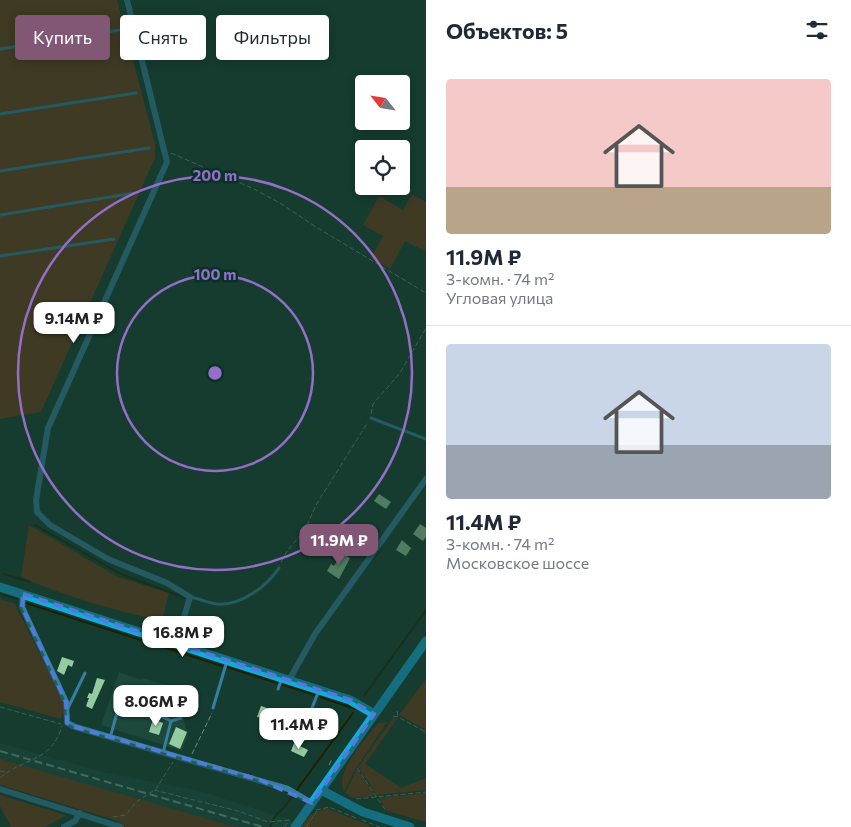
<!DOCTYPE html>
<html lang="ru">
<head>
<meta charset="utf-8">
<style>
	body { margin:0; font-family:Commissioner,sans-serif; background:#f6f6f7; color:#1f2937; height:100vh; display:flex; flex-direction:column; font-size:19px; white-space:nowrap }
	* { box-sizing:border-box; margin:0 }
	p { font-size:16px; color:#747a83 }
	.icon { flex:none; width:28px; height:28px; fill:none; stroke:currentColor; stroke-width:2; stroke-linecap:round; stroke-linejoin:round }
	.map { position:relative; flex:1; overflow:hidden }
	.sheet { display:flex; flex-direction:column; background:#fff; width:425px }
	.sheet>* { flex:none }
	.top-card { position:absolute; left:15px; top:15px; width:335px; height:45px; display:flex; gap:10px }
	.needle { width:32px; rotate:300deg }
	.controls { position:absolute; left:355px; top:75px; display:grid; gap:10px }
	.controls a { display:grid; place-items:center; width:55px; height:55px; border-radius:5px; background:#fff; box-shadow:0 2px 12px #0003; font-size:25px }
	.price { position:absolute; translate:-50% -42px; padding:0 11px; border-radius:10px; background:#fff; color:#222; font-size:16px; line-height:32px; filter:drop-shadow(0 1px 2px #0008) }
	.price::after { content:''; position:absolute; left:50%; top:30px; width:15px; height:11px; margin-left:-8px; background:inherit; clip-path:polygon(0 0,100% 0,50% 100%) }
	.price.current { background:#825776; color:#fff }
	ul { padding:0; list-style:none }
	li { display:grid; align-content:center; gap:10px; height:265px; padding:0 20px }
	li+li { border-top:1px solid #e0e1e3 }
	li span { display:grid; place-items:center; height:155px; border-radius:5px; color:#555 }
	li>.icon { margin-inline-start:auto }
	span .icon { width:90px; height:90px; fill:#fffc; stroke-width:1 }
	li b { font-size:21px }
	h2 { display:flex; justify-content:space-between; align-items:center; height:60px; padding:0 20px; font-size:21px }
	.chip { padding:0 18px; border-radius:5px; background:#fff; box-shadow:0 2px 12px #0003; font-size:18px; line-height:45px }
	.chip.current { background:#825776; color:#fff }
	main { display:flex; flex:1; min-height:0 }
	.map>svg:first-child { display:block }
</style>
</head>
<body>
<main>
<div class="map">
<svg width="426" height="827" viewBox="0 0 426 827">
	<rect width="100%" height="100%" fill="#153c30"/>
	<!-- built -->
	<g fill="#1c493c">
		<path d="M 119,672 L 141,680 L 142,678 L 174,687 L 188,734 L 182,751 L 101,725 Z"/>
		<path d="M 0,743 L 103,772 L 200,791 L 287,819 L 302,827 L 206,827 L 0,763 Z"/>
	</g>
	<!-- green -->
	<g fill="#6f3916">
		<path d="M 0,0 L 117,0 L 155,144 L 155,158 L 41,412 L 0,419 Z"/>
		<path d="M 412,194 L 426,202 L 426,248 L 424,251 L 405,241 L 390,269 L 371,258 L 383,236 L 363,225 L 379,196 L 403,210 Z"/>
		<path d="M 29,525 L 118,577 L 169,593 L 162,621 C 113,610 67,597 21,577 Z"/>
		<path d="M 0,599 L 15,604 L 65,705 L 61,719 L 0,702 Z"/>
		<path d="M 426,679 L 426,734 L 423,733 L 425,729 L 399,715 Z"/>
		<path d="M 394,717 L 397,719 L 365,764 L 401,788 L 426,778 L 426,790 L 377,795 L 358,767 Z"/>
		<path d="M 387,722 L 353,773 L 344,792 C 334,771 365,740 378,723 Z"/>
		<path d="M 0,759 L 235,827 L 126,827 L 115,820 L 0,785 Z"/>
		<path d="M 357,769 L 375,796 L 353,798 L 345,793 Z"/>
		<path d="M 426,793 L 426,822 L 387,811 L 379,798 Z"/>
		<path d="M 0,795 L 65,815 L 65,816 L 45,827 L 11,827 L 0,806 Z"/>
		<path d="M 326,808 L 369,825 L 369,827 L 301,827 L 310,815 Z"/>
	</g>
	<g fill="none" stroke-linecap="round" stroke-linejoin="round">
		<!-- stream -->
		<g stroke="#202000" stroke-width="2">
			<path d="M 35,525 L 121,574 L 185,598"/>
			<path d="M 4,574 L 30,582"/>
			<path d="M 0,594 L 17,599"/>
			<path d="M 26,603 L 222,666"/>
			<path d="M 227,667 L 277,683"/>
			<path d="M 283,685 L 315,695"/>
			<path d="M 364,696 L 426,610"/>
			<path d="M 320,697 L 355,709"/>
			<path d="M 315,725 L 336,735"/>
			<path d="M 296,791 L 353,713"/>
			<path d="M 270,827 C 274,812 287,808 293,795"/>
		</g>
	</g>
	<!-- building -->
	<g fill="#95cba0">
		<path d="M 379,494 L 391,502 L 386,509 L 374,501 Z"/>
		<path d="M 420,524 L 426,528 L 426,537 L 423,541 L 413,534 Z"/>
		<path d="M 402,540 L 411,548 L 406,556 L 396,550 Z"/>
		<path d="M 342,553 L 350,558 L 339,579 L 327,571 L 331,564 L 334,566 Z"/>
		<path d="M 62,657 L 74,661 L 72,667 L 68,665 L 64,675 L 57,671 Z"/>
		<path d="M 97,678 L 105,680 L 92,709 L 86,706 L 89,698 L 87,698 L 89,693 L 92,694 Z"/>
		<path d="M 173,688 L 180,713 L 169,716 L 160,692 Z"/>
		<path d="M 261,706 L 273,710 L 269,719 L 257,717 Z"/>
		<path d="M 153,719 L 163,723 L 159,735 L 149,732 Z"/>
		<path d="M 176,727 L 187,732 L 180,749 L 169,744 Z"/>
		<path d="M 294,743 L 308,750 L 304,757 L 291,751 Z"/>
	</g>
	<g fill="none" stroke-linecap="round" stroke-linejoin="round">
		<!-- path -->
		<g stroke="#6a8f82" stroke-width="1" stroke-dasharray="5 2.5" stroke-linecap="butt">
			<path d="M 171,153 L 254,189 L 280,203 L 316,227 L 426,293"/>
			<path d="M 371,414 L 373,404 L 400,373 L 426,328"/>
			<path d="M 281,562 L 287,551 L 305,530 L 316,505 L 368,422"/>
			<path d="M 0,707 L 61,724"/>
			<path d="M 397,711 L 398,716"/>
			<path d="M 393,716 L 398,717 L 426,732"/>
			<path d="M 192,754 L 212,713"/>
			<path d="M 329,765 L 332,759"/>
			<path d="M 357,768 L 386,811"/>
			<path d="M 0,771 L 6,772"/>
			<path d="M 0,778 C 24,757 51,763 62,726"/>
			<path d="M 154,790 L 238,811 L 268,822 L 290,820"/>
			<path d="M 356,799 L 426,792"/>
			<path d="M 316,810 L 329,807 L 356,818"/>
			<path d="M 113,817 L 126,815 L 136,802 L 156,789 L 173,762"/>
			<path d="M 362,820 L 380,827"/>
			<path d="M 284,827 L 289,821"/>
			<path d="M 306,827 L 317,811"/>
		</g>
		<!-- service -->
		<g stroke="#3580a1" stroke-width="3">
			<path d="M 0,49 L 119,30"/>
			<path d="M 0,114 L 136,93"/>
			<path d="M 0,171 L 149,148"/>
			<path d="M 0,215 L 134,193"/>
			<path d="M 0,256 L 114,239"/>
			<path d="M 371,418 L 426,439"/>
			<path d="M 191,597 C 200,599 208,603 217,604 C 241,606 267,586 279,568"/>
			<path d="M 278,689 L 282,678"/>
			<path d="M 159,696 L 165,718"/>
			<path d="M 68,708 L 85,673"/>
			<path d="M 213,708 L 227,661"/>
			<path d="M 171,721 L 181,718"/>
			<path d="M 305,726 L 319,690"/>
			<path d="M 110,738 L 120,702 L 122,698 L 131,696 L 143,707 L 171,721 L 163,753"/>
		</g>
		<!-- minor -->
		<g stroke="#3580a1" stroke-width="6">
			<path d="M 127,0 L 167,162 L 48,428 L 36,500 L 37,512 L 50,525 L 108,559 L 167,583 L 190,597 L 176,644"/>
			<path d="M 23,594 L 22,607 L 66,702 L 67,723 L 75,727 L 288,789 L 312,803"/>
			<path d="M 289,680 L 315,634 L 426,479"/>
			<path d="M 0,789 L 121,827"/>
			<path d="M 64,827 L 75,821 L 80,813"/>
		</g>
		<!-- secondary -->
		<g stroke="#15aadf" stroke-width="9">
			<path d="M 0,587 L 350,700 L 374,714"/>
			<path d="M 321,790 L 363,812 L 410,827"/>
			<path d="M 295,827 L 426,641"/>
		</g>
		<!-- rail -->
		<path stroke="#7ca093" stroke-width="2" stroke-dasharray="8 4" stroke-linecap="butt" d="M 0,751 L 263,827"/>
	</g>
	<!-- marked area -->
	<path d="M0 0H426V827H0ZM 23,594 L 350,700 L 374,714 L 312,803 L 260,780 L 75,727 L 67,723 L 66,702 L 22,607 Z" fill="#153c30" fill-opacity=".55" fill-rule="evenodd"/>
	<path fill="none" stroke="#507cd9" stroke-width="4" stroke-dasharray="10 6" stroke-linejoin="round" d="M 23,594 L 350,700 L 374,714 L 312,803 L 260,780 L 75,727 L 67,723 L 66,702 L 22,607 Z"/>
	<!-- distance rings -->
	<g fill="none" stroke="#956ec9" stroke-width="2.5">
		<circle cx="215" cy="373" r="98"/>
		<circle cx="215" cy="373" r="197"/>
	</g>
	<circle cx="215" cy="373" r="8" fill="#956ec9" stroke="#083226" stroke-width="2.5"/>
	<g font-size="15" text-anchor="middle" font-weight="bold" fill="#956ec9" stroke="#083226" stroke-width="5" stroke-linejoin="round" paint-order="stroke">
		<text x="215" y="181">200 m</text>
		<text x="215" y="280">100 m</text>
	</g>
</svg>
<div class="controls">
<a><svg class="needle" viewBox="-14 -14 28 28"><path d="M0-13l5 13h-10z" fill="#e53935"/><path d="M0 13l5-13h-10z" fill="#747a83"/></svg></a>
<a><svg class="icon" aria-label="locate" viewBox="0 0 24 24"><circle cx="12" cy="12" r="6"/><path d="M12 2v4M12 18v4M2 12h4M18 12h4"/></svg></a>
</div>
<b class="price" style="left:74px;top:344px">9.14M ₽</b>
<b class="price current" style="left:339px;top:566px">11.9M ₽</b>
<b class="price" style="left:183px;top:658px">16.8M ₽</b>
<b class="price" style="left:156px;top:727px">8.06M ₽</b>
<b class="price" style="left:299px;top:750px">11.4M ₽</b>
<div class="top-card">
<a class="chip current">Купить</a>
<a class="chip">Снять</a>
<a class="chip">Фильтры</a>
</div>
</div>
<section class="sheet">
<h2>Объектов: 5<svg class="icon" aria-label="filters" viewBox="0 0 24 24"><path d="M4 7h16M4 17h16"/><circle cx="9" cy="7" r="2"/><circle cx="15" cy="17" r="2"/></svg></h2>
<ul>
<li><span style="background:linear-gradient(#f6c9c9 70%,#b9a48a 0)"><svg class="icon" aria-label="home" viewBox="0 0 24 24"><path d="M3 11l9-7 9 7M6 9v11h12V9"/></svg></span><div><b>11.9M ₽</b><p>3-комн. · 74 m²</p><p>Угловая улица</p></div></li>
<li><span style="background:linear-gradient(#c9d6e8 65%,#9aa5b1 0)"><svg class="icon" aria-label="home" viewBox="0 0 24 24"><path d="M3 11l9-7 9 7M6 9v11h12V9"/></svg></span><div><b>11.4M ₽</b><p>3-комн. · 74 m²</p><p>Московское шоссе</p></div></li>
</ul>
</section>
</main>
</body>
</html>
